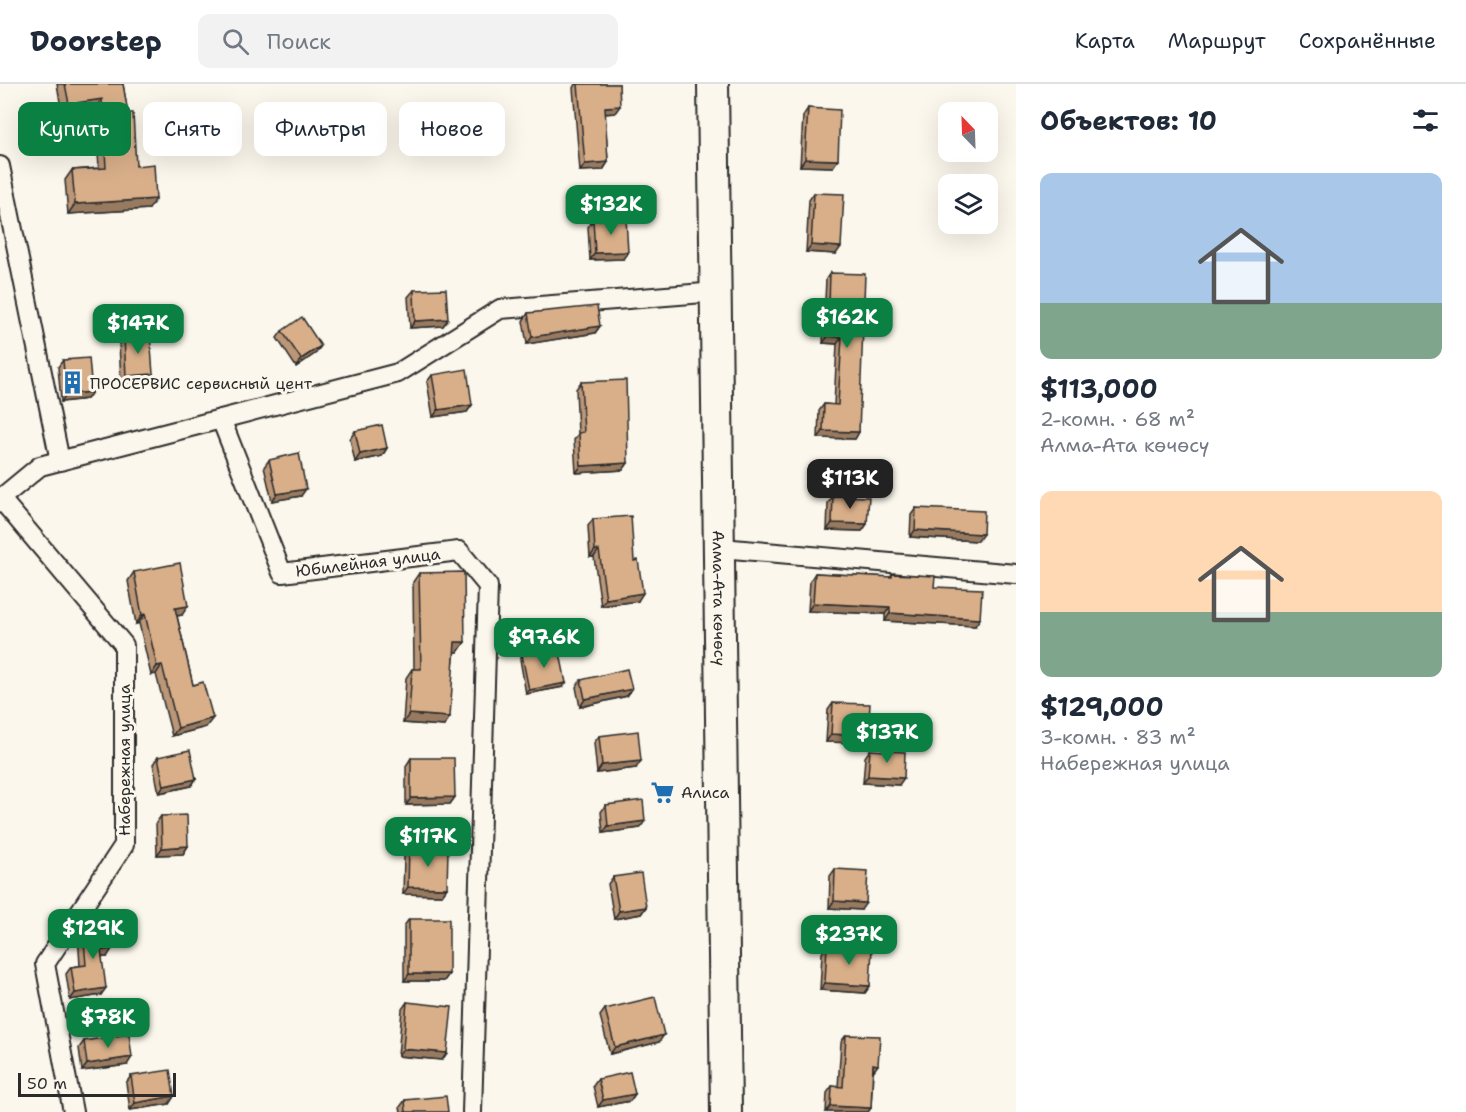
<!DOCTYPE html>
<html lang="ru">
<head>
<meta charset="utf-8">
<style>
	body { margin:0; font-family:"Shantell Sans",sans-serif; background:#f2f2f3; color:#1f2937; height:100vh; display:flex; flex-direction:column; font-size:22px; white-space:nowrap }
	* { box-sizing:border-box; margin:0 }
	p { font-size:20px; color:#747a83 }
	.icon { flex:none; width:33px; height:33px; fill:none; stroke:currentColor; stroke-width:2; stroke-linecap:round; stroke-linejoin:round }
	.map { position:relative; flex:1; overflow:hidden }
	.details { display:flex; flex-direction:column; background:#fff; width:450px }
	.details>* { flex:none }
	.banner { position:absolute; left:18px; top:18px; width:570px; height:54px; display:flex; gap:12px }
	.needle { width:39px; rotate:337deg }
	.buttons { position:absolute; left:938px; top:18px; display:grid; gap:12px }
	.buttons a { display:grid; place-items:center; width:60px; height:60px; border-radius:12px; background:#fff; box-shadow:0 6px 24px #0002; font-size:30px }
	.scale { position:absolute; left:18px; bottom:15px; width:158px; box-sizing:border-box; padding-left:6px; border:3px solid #2b2b2b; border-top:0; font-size:16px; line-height:21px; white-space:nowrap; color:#2b2b2b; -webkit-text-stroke:4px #fbf7ec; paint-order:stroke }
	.price { position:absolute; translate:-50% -51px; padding:0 14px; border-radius:12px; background:#0b8043; color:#fff; font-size:20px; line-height:39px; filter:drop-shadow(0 2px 3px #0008) }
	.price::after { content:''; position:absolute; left:50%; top:36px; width:18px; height:14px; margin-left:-9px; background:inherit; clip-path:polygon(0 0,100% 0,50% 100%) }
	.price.on { background:#222; color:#fff }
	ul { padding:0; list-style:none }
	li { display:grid; align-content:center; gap:12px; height:318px; padding:0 24px }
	li span { display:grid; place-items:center; height:186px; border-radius:12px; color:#555 }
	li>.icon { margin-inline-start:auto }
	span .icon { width:108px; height:108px; fill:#fffc; stroke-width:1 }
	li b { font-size:26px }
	h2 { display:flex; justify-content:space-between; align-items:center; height:72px; padding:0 24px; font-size:26px }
	.pill { padding:0 21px; border-radius:12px; background:#fff; box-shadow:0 6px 24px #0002; font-size:21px; line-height:54px }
	.pill.on { background:#0b8043; color:#fff }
	header { display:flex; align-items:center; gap:36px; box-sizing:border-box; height:84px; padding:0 30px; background:#fff; border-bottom:2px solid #e0e1e3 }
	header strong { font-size:28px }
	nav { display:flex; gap:33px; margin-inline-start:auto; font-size:21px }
	.search { width:420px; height:54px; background:#f2f2f3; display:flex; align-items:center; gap:15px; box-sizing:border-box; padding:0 21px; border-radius:12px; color:#747a83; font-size:22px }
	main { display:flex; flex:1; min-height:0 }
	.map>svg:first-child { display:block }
</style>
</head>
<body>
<header>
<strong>Doorstep</strong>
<div class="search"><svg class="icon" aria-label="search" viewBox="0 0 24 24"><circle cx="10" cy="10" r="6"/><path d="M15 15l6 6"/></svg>Поиск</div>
<nav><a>Карта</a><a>Маршрут</a><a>Сохранённые</a></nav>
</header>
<main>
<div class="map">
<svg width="1016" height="1028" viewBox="0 0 1016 1028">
	<rect width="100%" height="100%" fill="#fbf7ec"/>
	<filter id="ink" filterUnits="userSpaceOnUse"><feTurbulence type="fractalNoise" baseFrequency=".0167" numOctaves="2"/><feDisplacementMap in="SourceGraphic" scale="12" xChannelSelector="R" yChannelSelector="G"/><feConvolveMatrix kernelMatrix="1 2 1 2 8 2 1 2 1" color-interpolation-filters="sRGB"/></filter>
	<g filter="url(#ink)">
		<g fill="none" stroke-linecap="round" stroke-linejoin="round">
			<defs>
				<g id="minor">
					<path d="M 0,82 L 60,377"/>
					<path d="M 0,414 L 124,561 L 124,761 L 45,880 L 73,1028"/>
					<path d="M 0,415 L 40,382 L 221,335"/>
					<path d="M 721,464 L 1016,490"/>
					<path d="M 472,1028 L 488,502 L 459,467 L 282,489 L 221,335 L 398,289 L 500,225 L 717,208"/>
				</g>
				<g id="trunk">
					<path id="s1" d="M 713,0 L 726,1028"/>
				</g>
			</defs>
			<!-- minor casing -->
			<use href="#minor" stroke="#2b2b2b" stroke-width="22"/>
			<!-- trunk casing -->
			<use href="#trunk" stroke="#2b2b2b" stroke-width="34"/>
			<!-- minor -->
			<use href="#minor" stroke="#fbf7ec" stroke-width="18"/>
			<!-- trunk -->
			<use href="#trunk" stroke="#fbf7ec" stroke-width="30"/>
		</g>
		<!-- wall -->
		<g fill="#bb9677" stroke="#2b2b2b" stroke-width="1.5">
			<path d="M 57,0 L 123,0 L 136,82 L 149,125 L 68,130 L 65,96 L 72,86 L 99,84 L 95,25 L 62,30 Z"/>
			<path d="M 575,0 L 619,0 L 615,29 L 605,30 L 608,78 L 603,86 L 580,87 L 573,4 Z"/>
			<path d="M 808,24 L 833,83 L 800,82 L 803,32 Z"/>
			<path d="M 814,109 L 836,170 L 806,168 L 809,116 Z"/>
			<path d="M 593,136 L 623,175 L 590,176 L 588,143 Z"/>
			<path d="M 830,189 L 859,348 L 855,355 L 818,354 L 819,327 L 824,320 L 834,321 L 837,260 L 823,259 L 826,195 Z"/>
			<path d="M 414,206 L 448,235 L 443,242 L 410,244 L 408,213 Z"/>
			<path d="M 528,229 L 600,242 L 595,249 L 527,260 L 523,237 Z"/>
			<path d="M 282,247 L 316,269 L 296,283 L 277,254 Z"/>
			<path d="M 124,252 L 148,297 L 121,299 L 119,259 Z"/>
			<path d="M 63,276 L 92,308 L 87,315 L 61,318 L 58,283 Z"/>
			<path d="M 432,291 L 472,321 L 467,328 L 433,333 L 427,298 Z"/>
			<path d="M 581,298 L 628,379 L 623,386 L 576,389 L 574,356 L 578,350 L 576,305 Z"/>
			<path d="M 355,347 L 387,364 L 382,372 L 355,378 L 350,355 Z"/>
			<path d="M 269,376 L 301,412 L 272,417 L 264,383 Z"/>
			<path d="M 833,412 L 867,440 L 862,447 L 827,446 L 828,419 Z"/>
			<path d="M 916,424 L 978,457 L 910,453 L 911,431 Z"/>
			<path d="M 593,435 L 634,477 L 638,517 L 601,522 L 594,473 L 590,473 L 588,442 Z"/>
			<path d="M 134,488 L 182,531 L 177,532 L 193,601 L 206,643 L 172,652 L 156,590 L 151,591 L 139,539 L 136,540 L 128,497 Z"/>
			<path d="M 419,489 L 465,558 L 458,568 L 455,568 L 444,642 L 403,639 L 406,594 L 412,585 L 414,585 L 413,498 Z"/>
			<path d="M 815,489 L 890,493 L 892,490 L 934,503 L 975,542 L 885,537 L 885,530 L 808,527 L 810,497 Z"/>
			<path d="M 522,571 L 563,603 L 526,610 L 520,575 Z"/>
			<path d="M 581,596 L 632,605 L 627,612 L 580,623 L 576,603 Z"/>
			<path d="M 833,619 L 863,659 L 826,658 L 828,626 Z"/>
			<path d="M 599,652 L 636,684 L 597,689 L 594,659 Z"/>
			<path d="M 870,666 L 899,701 L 863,699 L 865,673 Z"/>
			<path d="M 158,673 L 196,695 L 191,702 L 159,709 L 153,680 Z"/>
			<path d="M 411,674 L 455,713 L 450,720 L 406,721 L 406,682 Z"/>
			<path d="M 606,721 L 640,744 L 603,749 L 601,728 Z"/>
			<path d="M 161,732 L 188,762 L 183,770 L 157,771 L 156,739 Z"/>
			<path d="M 409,764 L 447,804 L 442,811 L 403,810 L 404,772 Z"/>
			<path d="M 835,785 L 861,826 L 829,824 L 830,792 Z"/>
			<path d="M 613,793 L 646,823 L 641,830 L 614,835 L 608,800 Z"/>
			<path d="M 409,835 L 449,890 L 444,897 L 404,897 L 404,842 Z"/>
			<path d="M 83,844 L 107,873 L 102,873 L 101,911 L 70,916 L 66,890 L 71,883 L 80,882 L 78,851 Z"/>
			<path d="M 827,862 L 870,902 L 865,909 L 820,906 L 822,869 Z"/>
			<path d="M 407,918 L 447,969 L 442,976 L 398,972 L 402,925 Z"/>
			<path d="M 605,925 L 659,958 L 610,970 L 600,932 Z"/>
			<path d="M 846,951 L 873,988 L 871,1024 L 868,1028 L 826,1028 L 827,1009 L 832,1002 L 838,1003 L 841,958 Z"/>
			<path d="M 84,957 L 127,981 L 82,987 L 79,964 Z"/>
			<path d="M 131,992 L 174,1012 L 169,1020 L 130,1026 L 126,999 Z"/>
			<path d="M 598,995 L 635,1010 L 630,1017 L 598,1023 L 593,1002 Z"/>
			<path d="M 405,1016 L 448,1028 L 401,1028 L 400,1023 Z"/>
		</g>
		<!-- shaded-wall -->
		<g fill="#987a61" stroke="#2b2b2b" stroke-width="1.5">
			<path d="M 102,15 L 95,25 L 62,30 L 69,20 Z"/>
			<path d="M 620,22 L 615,29 L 600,30 L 605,23 Z"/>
			<path d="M 805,75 L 838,76 L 833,83 L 800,82 Z"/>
			<path d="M 608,78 L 603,86 L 580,87 L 585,80 Z"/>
			<path d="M 156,115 L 149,125 L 68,130 L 75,120 Z"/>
			<path d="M 811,161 L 841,163 L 836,170 L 806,168 Z"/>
			<path d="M 628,168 L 623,175 L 590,176 L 595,169 Z"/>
			<path d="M 448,235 L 443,242 L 410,244 L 415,237 Z"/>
			<path d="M 600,242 L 595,249 L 527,260 L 532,253 Z"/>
			<path d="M 828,252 L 842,253 L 837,260 L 823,259 Z"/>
			<path d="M 321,262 L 316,269 L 296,283 L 301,275 Z"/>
			<path d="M 153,290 L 148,297 L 121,299 L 126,292 Z"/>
			<path d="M 92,308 L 87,315 L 61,318 L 66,310 Z"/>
			<path d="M 472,321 L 467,328 L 433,333 L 438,326 Z"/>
			<path d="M 823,347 L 859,348 L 855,355 L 818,354 Z"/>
			<path d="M 387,364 L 382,372 L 355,378 L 360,370 Z"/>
			<path d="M 628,379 L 623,386 L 576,389 L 581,382 Z"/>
			<path d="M 306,405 L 301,412 L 272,417 L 277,410 Z"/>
			<path d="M 832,439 L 867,440 L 862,447 L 827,446 Z"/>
			<path d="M 915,446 L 983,450 L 978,457 L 910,453 Z"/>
			<path d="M 595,466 L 599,466 L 594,473 L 590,473 Z"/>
			<path d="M 643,509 L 638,517 L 601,522 L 606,515 Z"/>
			<path d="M 813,519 L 890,523 L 885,530 L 808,527 Z"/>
			<path d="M 188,522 L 182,531 L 169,533 L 175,524 Z"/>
			<path d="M 890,529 L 980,535 L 975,542 L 885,537 Z"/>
			<path d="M 145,530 L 139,539 L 136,540 L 142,531 Z"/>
			<path d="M 455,558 L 465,558 L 458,568 L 449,568 Z"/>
			<path d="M 162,581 L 156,590 L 151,591 L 157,582 Z"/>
			<path d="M 566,599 L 563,603 L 526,610 L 529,606 Z"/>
			<path d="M 632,605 L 627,612 L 580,623 L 585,615 Z"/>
			<path d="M 409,630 L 450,633 L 444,642 L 403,639 Z"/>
			<path d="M 213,634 L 206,643 L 172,652 L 178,644 Z"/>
			<path d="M 831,650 L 868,652 L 863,659 L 826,658 Z"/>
			<path d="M 641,677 L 636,684 L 597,689 L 602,681 Z"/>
			<path d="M 868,692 L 904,694 L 899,701 L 863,699 Z"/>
			<path d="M 196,695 L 191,702 L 159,709 L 164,702 Z"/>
			<path d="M 455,713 L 450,720 L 406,721 L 411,714 Z"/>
			<path d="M 645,737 L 640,744 L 603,749 L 608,742 Z"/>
			<path d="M 188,762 L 183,770 L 157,771 L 162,764 Z"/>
			<path d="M 408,803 L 447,804 L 442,811 L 403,810 Z"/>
			<path d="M 834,817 L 866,819 L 861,826 L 829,824 Z"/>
			<path d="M 646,823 L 641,830 L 614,835 L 619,827 Z"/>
			<path d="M 112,865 L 107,873 L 96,873 L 101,866 Z"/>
			<path d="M 409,890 L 449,890 L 444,897 L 404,897 Z"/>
			<path d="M 825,899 L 870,902 L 865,909 L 820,906 Z"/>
			<path d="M 106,904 L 101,911 L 70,916 L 75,909 Z"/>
			<path d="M 664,951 L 659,958 L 610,970 L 615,963 Z"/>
			<path d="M 403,965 L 447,969 L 442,976 L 398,972 Z"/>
			<path d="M 132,973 L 127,981 L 82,987 L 87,980 Z"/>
			<path d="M 873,980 L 878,981 L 873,988 Z"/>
			<path d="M 635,1010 L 630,1017 L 598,1023 L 603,1016 Z"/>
			<path d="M 174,1012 L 169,1020 L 130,1026 L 135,1019 Z"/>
			<path d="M 831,1022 L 871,1024 L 868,1028 L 826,1028 Z"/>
		</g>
		<!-- building -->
		<g fill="#d9af8a" stroke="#2b2b2b" stroke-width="1.5">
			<path d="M 65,0 L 123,0 L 128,29 L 133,29 L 136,82 L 154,80 L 156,115 L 75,120 L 72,86 L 106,84 L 102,15 L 69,20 Z"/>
			<path d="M 578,0 L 619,0 L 620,22 L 605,23 L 608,78 L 585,80 Z"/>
			<path d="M 808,24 L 840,26 L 838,76 L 805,75 Z"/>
			<path d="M 814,109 L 844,110 L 841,163 L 811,161 Z"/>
			<path d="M 626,134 L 628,168 L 595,169 L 593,136 Z"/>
			<path d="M 830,189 L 865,190 L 859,348 L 823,347 L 824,320 L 838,321 L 842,253 L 828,252 Z"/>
			<path d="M 446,205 L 448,235 L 415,237 L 414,206 Z"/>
			<path d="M 597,222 L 600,242 L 532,253 L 528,229 Z"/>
			<path d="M 302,233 L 321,262 L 301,275 L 282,247 Z"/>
			<path d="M 150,250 L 153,290 L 126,292 L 124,252 Z"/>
			<path d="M 89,274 L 92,308 L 66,310 L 63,276 Z"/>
			<path d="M 467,285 L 472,321 L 438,326 L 432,291 Z"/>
			<path d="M 626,296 L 628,379 L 581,382 L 579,349 L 584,348 L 581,298 Z"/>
			<path d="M 382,341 L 387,364 L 360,370 L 355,347 Z"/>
			<path d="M 299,369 L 306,405 L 277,410 L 269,376 Z"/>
			<path d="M 833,412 L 869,413 L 867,440 L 832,439 Z"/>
			<path d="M 916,424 L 984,427 L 983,450 L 915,446 Z"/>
			<path d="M 631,432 L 634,477 L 638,476 L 643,509 L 606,515 L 599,466 L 595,466 L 593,435 Z"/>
			<path d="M 180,479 L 188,522 L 175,524 L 193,601 L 203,598 L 213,634 L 178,644 L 162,581 L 157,582 L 145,530 L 142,531 L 134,488 Z"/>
			<path d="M 464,488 L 465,558 L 455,558 L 450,633 L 409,630 L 412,585 L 421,585 L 419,489 Z"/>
			<path d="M 815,489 L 892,493 L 892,490 L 935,492 L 934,503 L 982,505 L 980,535 L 890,529 L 890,523 L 813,519 Z"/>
			<path d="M 559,564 L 566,599 L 529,606 L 522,571 Z"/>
			<path d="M 627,585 L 632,605 L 585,615 L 581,596 Z"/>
			<path d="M 833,619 L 870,620 L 868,652 L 831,650 Z"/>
			<path d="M 638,647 L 641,677 L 602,681 L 599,652 Z"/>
			<path d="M 190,666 L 196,695 L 164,702 L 158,673 Z"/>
			<path d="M 870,666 L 905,668 L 904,694 L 868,692 Z"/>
			<path d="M 411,674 L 454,674 L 455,713 L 411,714 Z"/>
			<path d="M 643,716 L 645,737 L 608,742 L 606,721 Z"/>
			<path d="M 187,731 L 188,762 L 162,764 L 161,732 Z"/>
			<path d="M 409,764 L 448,765 L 447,804 L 408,803 Z"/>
			<path d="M 835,785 L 868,787 L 866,819 L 834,817 Z"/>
			<path d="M 641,789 L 646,823 L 619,827 L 613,793 Z"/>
			<rect x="409" y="835" width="40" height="55"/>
			<path d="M 110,840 L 112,865 L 101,866 L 106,904 L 75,909 L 71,883 L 86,881 L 83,844 Z"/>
			<path d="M 827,862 L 872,864 L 870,902 L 825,899 Z"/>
			<path d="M 655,913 L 664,951 L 615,963 L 605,925 Z"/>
			<path d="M 407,918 L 452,923 L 447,969 L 403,965 Z"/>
			<path d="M 129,950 L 132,973 L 87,980 L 84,957 Z"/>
			<path d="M 846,951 L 880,952 L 878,981 L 873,980 L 871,1024 L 831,1022 L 832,1002 L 843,1003 Z"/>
			<path d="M 170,986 L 174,1012 L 135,1019 L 131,992 Z"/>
			<path d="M 630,988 L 635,1010 L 603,1016 L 598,995 Z"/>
			<path d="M 446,1012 L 448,1028 L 406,1028 L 405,1016 Z"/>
		</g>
	</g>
	<!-- icons -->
	<defs>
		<symbol id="building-bare" viewBox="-9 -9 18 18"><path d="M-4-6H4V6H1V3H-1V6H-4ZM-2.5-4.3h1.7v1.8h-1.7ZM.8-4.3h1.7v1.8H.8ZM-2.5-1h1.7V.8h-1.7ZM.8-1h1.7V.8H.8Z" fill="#1f6fb2" stroke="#fbf7ec" stroke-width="2.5" paint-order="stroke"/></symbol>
		<symbol id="supermarket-bare" viewBox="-9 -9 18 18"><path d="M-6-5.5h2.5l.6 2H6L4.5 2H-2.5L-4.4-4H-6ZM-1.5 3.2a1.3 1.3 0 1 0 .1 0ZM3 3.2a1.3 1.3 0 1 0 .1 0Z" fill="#1f6fb2" stroke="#fbf7ec" stroke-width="2.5" paint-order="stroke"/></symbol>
	</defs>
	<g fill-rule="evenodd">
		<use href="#building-bare" x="56" y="282" width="33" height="33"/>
		<use href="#supermarket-bare" x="646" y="692" width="33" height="33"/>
	</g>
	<g text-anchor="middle" stroke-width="6" stroke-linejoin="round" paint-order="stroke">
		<!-- poi labels -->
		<g font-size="16" fill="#2b2b2b" stroke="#fbf7ec" text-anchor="start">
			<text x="90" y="305">ПРОСЕРВИС сервисный цент</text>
			<text x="681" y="714">Алиса</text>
		</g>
		<!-- street labels -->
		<g font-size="16" fill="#2b2b2b" stroke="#fbf7ec">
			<text transform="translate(368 478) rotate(-7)" y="6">Юбилейная улица</text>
			<text dy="6" stroke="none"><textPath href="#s1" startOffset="514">Алма-Ата көчөсү</textPath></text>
			<text transform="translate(124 676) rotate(-90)" y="6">Набережная улица</text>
		</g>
	</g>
</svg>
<div class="buttons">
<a><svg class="needle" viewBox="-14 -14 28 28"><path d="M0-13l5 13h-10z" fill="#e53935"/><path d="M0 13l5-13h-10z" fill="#747a83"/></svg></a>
<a><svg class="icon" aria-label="layers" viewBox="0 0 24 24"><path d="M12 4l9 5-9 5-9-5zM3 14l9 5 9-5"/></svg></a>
</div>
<div class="scale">50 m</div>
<b class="price" style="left:611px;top:152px">$132K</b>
<b class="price" style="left:847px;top:265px">$162K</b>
<b class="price" style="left:138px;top:271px">$147K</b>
<b class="price on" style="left:850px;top:426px">$113K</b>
<b class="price" style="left:544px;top:585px">$97.6K</b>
<b class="price" style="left:887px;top:680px">$137K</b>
<b class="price" style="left:428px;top:784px">$117K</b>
<b class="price" style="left:93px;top:876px">$129K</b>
<b class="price" style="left:849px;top:882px">$237K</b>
<b class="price" style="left:108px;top:965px">$78K</b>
<div class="banner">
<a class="pill on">Купить</a>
<a class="pill">Снять</a>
<a class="pill">Фильтры</a>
<a class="pill">Новое</a>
</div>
</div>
<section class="details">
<h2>Объектов: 10<svg class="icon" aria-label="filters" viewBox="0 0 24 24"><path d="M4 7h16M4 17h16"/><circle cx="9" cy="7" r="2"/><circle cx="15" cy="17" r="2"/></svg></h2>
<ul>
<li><span style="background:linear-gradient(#a9c7e8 70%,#7fa58c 0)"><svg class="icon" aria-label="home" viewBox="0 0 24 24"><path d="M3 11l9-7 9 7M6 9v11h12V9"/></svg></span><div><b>$113,000</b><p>2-комн. · 68 m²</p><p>Алма-Ата көчөсү</p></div></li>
<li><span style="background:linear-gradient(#ffd9b3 65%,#7fa58c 0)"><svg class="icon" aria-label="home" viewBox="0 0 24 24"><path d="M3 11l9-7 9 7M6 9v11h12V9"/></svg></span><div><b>$129,000</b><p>3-комн. · 83 m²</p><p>Набережная улица</p></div></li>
</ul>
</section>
</main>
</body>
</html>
